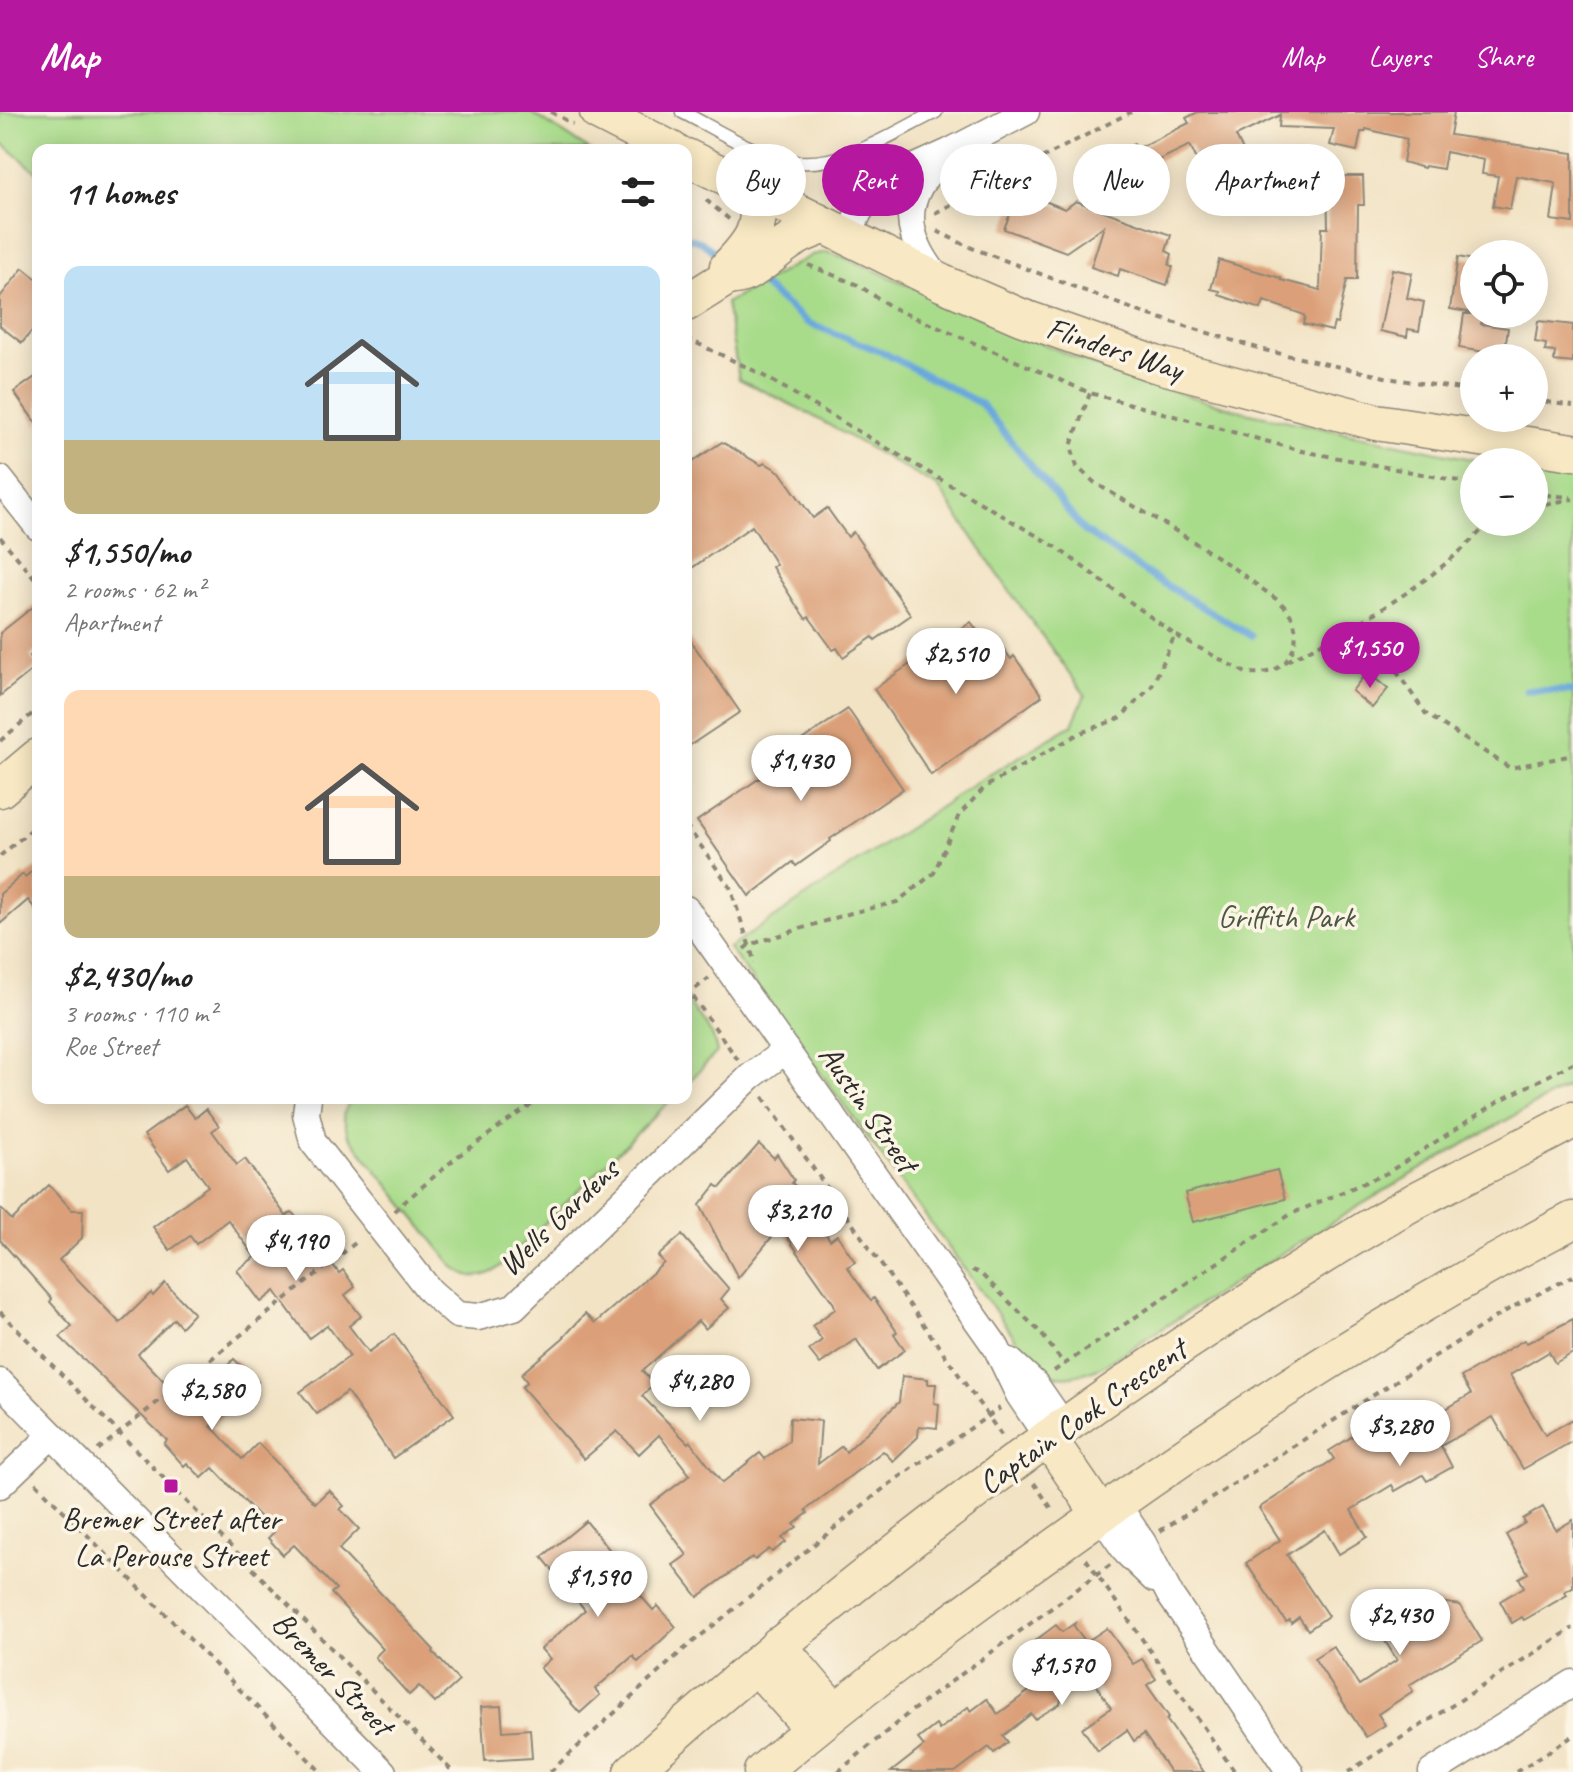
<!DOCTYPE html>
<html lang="en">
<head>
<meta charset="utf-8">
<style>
	body { margin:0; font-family:Caveat,sans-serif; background:#f2f2f2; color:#222; height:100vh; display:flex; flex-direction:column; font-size:30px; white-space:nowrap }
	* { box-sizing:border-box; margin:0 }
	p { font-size:26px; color:#767676 }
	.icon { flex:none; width:44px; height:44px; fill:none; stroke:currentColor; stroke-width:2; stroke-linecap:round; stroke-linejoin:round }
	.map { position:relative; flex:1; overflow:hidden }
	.panel { position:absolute; left:32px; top:32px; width:660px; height:960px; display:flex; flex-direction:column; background:#fff; border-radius:16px; box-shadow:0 4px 20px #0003 }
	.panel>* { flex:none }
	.guide { position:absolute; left:716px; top:32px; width:736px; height:72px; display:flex; gap:16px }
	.controls { position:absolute; left:1460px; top:128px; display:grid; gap:16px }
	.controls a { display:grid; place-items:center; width:88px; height:88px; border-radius:50%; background:#fff; box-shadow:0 4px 20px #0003; font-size:40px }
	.price { position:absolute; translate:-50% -68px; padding:0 18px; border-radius:28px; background:#fff; color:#222; font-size:26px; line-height:52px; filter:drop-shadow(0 2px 4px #0008) }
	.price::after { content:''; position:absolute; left:50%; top:48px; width:24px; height:18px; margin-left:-12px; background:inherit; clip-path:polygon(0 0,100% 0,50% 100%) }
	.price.on { background:#b5179e; color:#fff }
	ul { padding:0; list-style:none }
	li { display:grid; align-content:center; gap:16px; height:424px; padding:0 32px }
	li span { display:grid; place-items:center; height:248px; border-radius:16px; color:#555 }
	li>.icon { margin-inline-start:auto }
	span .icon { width:144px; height:144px; fill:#fffc; stroke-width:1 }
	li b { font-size:34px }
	h2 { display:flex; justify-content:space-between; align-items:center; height:96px; padding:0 32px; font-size:34px }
	.pill { padding:0 28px; border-radius:36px; background:#fff; box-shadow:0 4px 20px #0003; font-size:28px; line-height:72px }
	.pill.on { background:#b5179e; color:#fff }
	header { display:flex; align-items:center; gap:48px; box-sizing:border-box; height:112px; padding:0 40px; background:#b5179e; color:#fff }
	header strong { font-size:38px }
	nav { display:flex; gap:44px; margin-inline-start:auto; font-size:28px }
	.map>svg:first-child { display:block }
</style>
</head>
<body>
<header>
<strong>Map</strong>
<nav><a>Map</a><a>Layers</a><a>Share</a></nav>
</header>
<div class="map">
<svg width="1573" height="1660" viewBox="0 0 1573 1660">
	<rect width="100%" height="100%" fill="#fcf5e5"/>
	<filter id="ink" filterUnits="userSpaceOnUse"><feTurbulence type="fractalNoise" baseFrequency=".0125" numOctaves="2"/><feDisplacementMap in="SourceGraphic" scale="16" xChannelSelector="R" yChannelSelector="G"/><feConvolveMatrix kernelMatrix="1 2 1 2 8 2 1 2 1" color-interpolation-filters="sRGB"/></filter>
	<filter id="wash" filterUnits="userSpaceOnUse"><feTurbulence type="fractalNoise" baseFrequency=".006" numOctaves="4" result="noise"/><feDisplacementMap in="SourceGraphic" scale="32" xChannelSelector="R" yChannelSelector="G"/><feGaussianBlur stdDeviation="1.8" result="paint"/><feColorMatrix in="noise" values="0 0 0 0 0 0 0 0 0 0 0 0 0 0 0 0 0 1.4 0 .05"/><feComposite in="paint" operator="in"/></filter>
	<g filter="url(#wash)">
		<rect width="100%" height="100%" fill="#f2e3c5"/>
		<!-- green -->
		<g fill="#a8db8a" stroke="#6a835a" stroke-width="2">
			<path d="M 0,0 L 530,0 L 590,38 L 38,38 L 38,61 L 0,29 Z"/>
			<path d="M 827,140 L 846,146 L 1113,262 L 1245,300 L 1486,350 L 1474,350 L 1474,410 L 1534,410 L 1534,357 L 1573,362 L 1573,972 C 1411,1058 1256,1157 1101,1255 C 1073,1265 1065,1270 1037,1256 L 729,836 L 979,669 L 1072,613 L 1085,583 L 1006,474 L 938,375 L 802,298 L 739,267 L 726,191 L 812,143 Z"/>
			<path d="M 686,886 L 713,925 L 717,940 L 686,973 Z"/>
			<path d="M 351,986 L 673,986 L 502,1153 C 486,1167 471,1169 454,1155 L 348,1023 L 343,1003 Z"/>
		</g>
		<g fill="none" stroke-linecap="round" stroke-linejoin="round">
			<!-- stream -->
			<g stroke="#6aa8dc" stroke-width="7">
				<path d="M 686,125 L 701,130 L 722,145"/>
				<path d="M 756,168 L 808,211 L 882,240 L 981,292 L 1084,419 L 1151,464 L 1251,524"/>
				<path d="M 1526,578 L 1573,579"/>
			</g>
		</g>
		<g id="blocks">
			<!-- building -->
			<g fill="#dba079">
				<path d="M 1198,0 L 1454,0 L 1450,23 L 1573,41 L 1573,111 L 1551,108 L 1556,73 L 1554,71 L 1516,64 L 1510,97 L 1493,94 L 1498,64 L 1482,62 L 1484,48 L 1446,40 L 1443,57 L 1425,54 L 1424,56 L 1403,50 L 1407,27 L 1366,17 L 1365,20 L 1361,20 L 1357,39 L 1330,33 L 1334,17 L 1279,15 L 1280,3 L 1236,24 L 1244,41 L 1210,57 L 1206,48 L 1199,52 L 1190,33 L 1157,49 L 1161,57 L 1117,78 L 1105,54 L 1115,48 L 1113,42 L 1134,32 L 1137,37 L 1189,11 L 1186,6 Z"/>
				<path d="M 1333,64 L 1363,64 L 1364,93 L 1358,93 L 1357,168 L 1347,168 L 1337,212 L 1334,211 L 1332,219 L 1303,212 L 1305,205 L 1302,202 L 1264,189 L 1261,197 L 1219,183 L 1220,179 L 1211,177 L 1219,148 L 1281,166 L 1281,168 L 1320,178 L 1322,116 L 1328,116 L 1327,66 Z"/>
				<path d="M 1019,79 L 1065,97 L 1076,89 L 1171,123 L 1166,139 L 1172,142 L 1169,153 L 1173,155 L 1167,173 L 1120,157 L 1118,164 L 1091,155 L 1104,114 L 1066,140 L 1004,117 Z"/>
				<path d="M 1458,145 L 1474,148 L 1474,201 L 1450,197 Z"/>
				<path d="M 23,156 L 38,168 L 38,211 L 22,231 L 0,214 L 0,185 Z"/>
				<path d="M 1392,157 L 1412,161 L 1407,186 L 1424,190 L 1419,219 L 1408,217 L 1407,225 L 1380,219 Z"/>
				<path d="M 1464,202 L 1483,202 L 1481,212 L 1508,216 L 1504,243 L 1459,236 Z"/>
				<path d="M 1538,209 L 1573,213 L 1573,251 L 1554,249 L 1555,240 L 1545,239 L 1546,232 L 1535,230 Z"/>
				<path d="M 38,263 L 38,314 L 14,280 Z"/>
				<path d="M 722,330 L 761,353 L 765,351 L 780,360 L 813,406 L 827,396 L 848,425 L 853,420 L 911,503 L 875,528 L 873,525 L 843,545 L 837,536 L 833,538 L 809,505 L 806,507 L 796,493 L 772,455 L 776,452 L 752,414 L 686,460 L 686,354 Z"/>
				<path d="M 38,491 L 38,538 L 30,544 L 37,554 L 0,584 L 0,521 Z"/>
				<path d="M 971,510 L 989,534 L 996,527 L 1011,547 L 1014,544 L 1042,584 L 931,663 L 874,577 Z"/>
				<path d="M 686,522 L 740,600 L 686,636 Z"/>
				<path d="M 1367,560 L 1388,577 L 1372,596 L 1352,579 Z"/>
				<path d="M 848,597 L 903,677 L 830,727 L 831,729 L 796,754 L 793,750 L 749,784 L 697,709 L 792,644 L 787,638 Z"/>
				<path d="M 38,754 L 38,800 L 28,788 L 0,812 L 0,782 L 23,762 L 25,765 Z"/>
				<path d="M 185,993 L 195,1006 L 206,997 L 219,1014 L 212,1019 L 237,1053 L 245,1047 L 286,1104 L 292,1100 L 339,1161 L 343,1158 L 355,1175 L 345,1183 L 361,1204 L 349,1214 L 369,1240 L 394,1222 L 454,1303 L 393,1346 L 347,1280 L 317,1302 L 300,1280 L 350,1244 L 327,1213 L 309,1226 L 275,1179 L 261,1190 L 237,1158 L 255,1145 L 228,1108 L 196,1132 L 190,1124 L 170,1138 L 153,1115 L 208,1074 L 187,1045 L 169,1058 L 144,1023 Z"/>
				<path d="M 759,1032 L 774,1046 L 777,1042 L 794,1068 L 792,1071 L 806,1084 L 803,1088 L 830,1128 L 837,1123 L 855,1150 L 847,1155 L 871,1189 L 874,1186 L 897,1220 L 894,1222 L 905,1238 L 877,1258 L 856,1227 L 820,1252 L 809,1238 L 822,1228 L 812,1214 L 835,1197 L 834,1192 L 780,1115 L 738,1166 L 700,1093 L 716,1073 L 720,1076 Z"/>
				<path d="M 1277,1058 L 1285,1087 L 1193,1110 L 1185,1081 Z"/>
				<path d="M 49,1073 L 72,1098 L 83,1098 L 82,1126 L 59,1148 L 120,1211 L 151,1181 L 153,1184 L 165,1171 L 194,1201 L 181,1215 L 174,1207 L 138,1242 L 180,1286 L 183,1284 L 189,1290 L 234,1247 L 258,1270 L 211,1314 L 242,1347 L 258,1331 L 315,1391 L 329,1378 L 344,1394 L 340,1397 L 359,1417 L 339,1437 L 434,1538 L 433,1540 L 459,1569 L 435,1591 L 419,1574 L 409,1583 L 375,1545 L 383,1537 L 331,1481 L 336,1477 L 294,1433 L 283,1443 L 268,1426 L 274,1420 L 213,1356 L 202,1366 L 187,1351 L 184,1354 L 164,1332 L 167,1328 L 60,1225 L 72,1214 L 50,1190 L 52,1187 L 0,1128 L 0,1096 L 12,1108 Z"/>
				<path d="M 682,1123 L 729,1177 L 721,1187 L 729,1196 L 705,1217 L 698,1209 L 642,1259 L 654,1272 L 642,1284 L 688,1331 L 690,1329 L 722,1371 L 760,1341 L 765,1347 L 789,1329 L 790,1306 L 821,1309 L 818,1352 L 842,1334 L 846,1340 L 899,1290 L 902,1264 L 928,1267 L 928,1272 L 936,1272 L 934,1291 L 939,1292 L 937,1316 L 919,1314 L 918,1325 L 893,1349 L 883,1339 L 806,1398 L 808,1401 L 794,1412 L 797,1415 L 782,1426 L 786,1430 L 772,1440 L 769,1437 L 755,1448 L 752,1445 L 698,1485 L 673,1453 L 687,1443 L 650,1393 L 690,1363 L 659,1323 L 639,1342 L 617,1319 L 584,1347 L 522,1275 L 527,1270 L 521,1262 L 563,1226 L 585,1202 L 595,1211 L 664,1151 L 658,1144 Z"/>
				<path d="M 1573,1207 L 1573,1241 L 1555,1251 L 1549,1240 L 1510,1263 L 1545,1323 L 1573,1307 L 1573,1329 L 1523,1357 L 1493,1305 L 1441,1334 L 1452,1355 L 1427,1369 L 1423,1363 L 1395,1379 L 1392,1373 L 1351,1398 L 1367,1425 L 1339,1442 L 1325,1418 L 1287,1443 L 1328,1504 L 1308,1518 L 1299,1505 L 1291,1511 L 1290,1508 L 1286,1510 L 1246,1451 L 1280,1428 L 1259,1396 L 1334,1347 L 1329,1339 L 1369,1314 L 1367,1311 L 1383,1301 L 1394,1318 L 1436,1295 L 1439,1301 L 1471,1282 L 1461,1265 L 1524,1228 L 1527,1231 Z"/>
				<path d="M 1543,1395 L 1556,1418 L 1573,1408 L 1573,1475 L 1565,1479 L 1567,1483 L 1524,1508 L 1522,1505 L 1512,1511 L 1500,1489 L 1524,1475 L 1519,1466 L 1528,1461 L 1506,1423 L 1525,1411 L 1523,1407 Z"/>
				<path d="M 586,1409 L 618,1448 L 613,1452 L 653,1498 L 658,1494 L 676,1515 L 638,1550 L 633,1544 L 595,1577 L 600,1583 L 580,1601 L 540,1556 L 550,1547 L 541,1537 L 585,1498 L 542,1445 Z"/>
				<path d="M 1381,1484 L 1396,1505 L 1409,1496 L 1412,1502 L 1434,1489 L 1460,1493 L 1482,1529 L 1409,1573 L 1413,1579 L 1378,1602 L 1385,1613 L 1366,1625 L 1314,1546 L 1333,1534 L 1359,1573 L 1397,1548 L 1378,1518 L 1374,1520 L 1359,1500 Z"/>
				<path d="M 1075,1511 L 1074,1514 L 1086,1530 L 1107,1516 L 1133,1552 L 1142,1547 L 1156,1567 L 1147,1573 L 1169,1605 L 1166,1607 L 1204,1660 L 1170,1660 L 1144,1622 L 1134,1629 L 1127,1618 L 1098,1639 L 1082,1616 L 1111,1596 L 1093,1568 L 1089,1570 L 1069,1542 L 1060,1592 L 1035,1607 L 1031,1602 L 1003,1624 L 1008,1630 L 994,1641 L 989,1635 L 955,1660 L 891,1660 L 924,1634 L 918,1627 L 936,1613 L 939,1618 L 968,1595 L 971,1599 L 987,1587 L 998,1602 L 1029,1579 L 1036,1571 L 1028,1560 L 1028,1542 L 1032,1539 L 1028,1534 L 1056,1513 L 1062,1520 Z"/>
				<path d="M 501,1594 L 503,1619 L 530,1617 L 532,1646 L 485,1649 L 481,1595 Z"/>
			</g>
		</g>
	</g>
	<g filter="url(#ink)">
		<use href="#blocks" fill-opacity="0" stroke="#8e8778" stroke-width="2"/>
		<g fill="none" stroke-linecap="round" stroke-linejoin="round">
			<defs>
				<path id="lane" d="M 682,0 C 716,17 753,42 790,49 C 841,58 892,21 936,0"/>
				<g id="street">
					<path d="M 847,126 L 859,100 L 870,84 L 887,68 L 949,40 L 1026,0"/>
					<path d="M 938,166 C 904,124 899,87 941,48"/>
					<path d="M 0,367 L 38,415"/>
					<path d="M 686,797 L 996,1235 L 1019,1283 L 1048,1326"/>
					<path d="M 308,986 L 306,1002 L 313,1030 L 430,1179 L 457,1203 L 478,1205 L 514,1195 L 750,965 L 786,938"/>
					<path d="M 1010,1249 L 1035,1272 L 1064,1314"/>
					<path d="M 0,1270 L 383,1660"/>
					<path d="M 0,1373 L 52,1323"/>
					<path d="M 1116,1391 L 1143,1431 L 1170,1483 L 1290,1660"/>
					<path d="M 1100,1402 L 1127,1441 L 1154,1467"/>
					<path d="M 1432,1660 L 1573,1571"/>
				</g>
				<g id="secondary">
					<path d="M 598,0 L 672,38"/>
					<path d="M 686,45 L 942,171 L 1021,205 L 1155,252 L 1376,310 L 1573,340"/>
					<path d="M 729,158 L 728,155 C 752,130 763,116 756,80"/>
					<path d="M 686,191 L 729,164 C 751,167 774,138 794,127 C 803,121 813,118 823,114"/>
					<path d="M 0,677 L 38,645"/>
					<path d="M 1048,1326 L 1100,1402"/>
					<path d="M 778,1533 L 834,1599"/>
					<path d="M 756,1553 L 813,1617"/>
					<path d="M 632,1660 C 837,1478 1054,1310 1287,1166 C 1330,1139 1373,1112 1417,1088 C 1469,1061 1522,1036 1573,1008"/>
					<path d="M 762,1660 C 870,1568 984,1485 1100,1403 C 1251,1295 1408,1195 1573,1108"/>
				</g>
			</defs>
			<!-- lane casing -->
			<use href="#lane" stroke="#8e8778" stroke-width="15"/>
			<!-- street casing -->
			<use href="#street" stroke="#8e8778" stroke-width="29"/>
			<!-- secondary casing -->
			<use href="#secondary" stroke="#8e8778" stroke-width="39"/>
			<!-- path -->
			<g stroke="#8e8778" stroke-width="4" stroke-dasharray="6 6" stroke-linecap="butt">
				<path d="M 551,0 L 573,12"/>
				<path d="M 706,88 L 730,108"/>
				<path d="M 935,101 L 1131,0"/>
				<path d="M 937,119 L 967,134 L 1143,201 L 1264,238 L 1394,267 L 1474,279"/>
				<path d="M 808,153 L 858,173 L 893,196 L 1090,281 L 1302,339 L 1474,372"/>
				<path d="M 686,226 L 757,260 L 1056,435 L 1175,523"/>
				<path d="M 1534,288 L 1573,294"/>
				<path d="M 1534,382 L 1571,385"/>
				<path d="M 1534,394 L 1573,387"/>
				<path d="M 0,425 L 38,470"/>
				<path d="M 1362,510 L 1426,602 L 1510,656 L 1573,643"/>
				<path d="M 1287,549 C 1359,512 1435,471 1489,410"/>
				<path d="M 0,629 L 38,597"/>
				<path d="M 686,713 L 730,775 L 755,851"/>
				<path d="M 0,744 L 38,712"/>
				<path d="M 744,837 L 749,833 L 851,801 L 897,790 L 934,761 L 959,703 L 985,675 L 1078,622 L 1120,606 L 1152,574 L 1175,523 L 1246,561 C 1262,562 1275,561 1286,549 C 1297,536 1299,517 1290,502 C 1283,490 1269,482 1258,474 C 1207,435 1150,404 1095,371 L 1077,355 L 1071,334 L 1090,281"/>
				<path d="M 686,875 L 738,948"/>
				<path d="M 686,884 L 709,866"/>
				<path d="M 763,985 L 1002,1324"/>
				<path d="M 394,1099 L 458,1044 L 541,986"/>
				<path d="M 972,1158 L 981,1162 L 1040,1220 L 1064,1252"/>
				<path d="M 0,1200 L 453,1660"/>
				<path d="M 1054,1259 L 1291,1102 L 1387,1061 L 1501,988 L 1573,951"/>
				<path d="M 98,1338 L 359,1128"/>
				<path d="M 36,1371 L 321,1660"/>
				<path d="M 1034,1371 L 1054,1400"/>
				<path d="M 1160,1419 L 1509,1197 L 1573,1164"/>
				<path d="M 1086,1447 L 1235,1660"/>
				<path d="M 550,1660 L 683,1538 L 888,1373 L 1000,1296"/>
				<path d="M 838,1660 L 910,1600 L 1110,1453"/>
				<path d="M 1348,1660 L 1573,1516"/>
				<path d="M 1516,1660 L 1573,1624"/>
			</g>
			<!-- lane -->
			<use href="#lane" stroke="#fff" stroke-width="12"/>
			<!-- street -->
			<use href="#street" stroke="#fff" stroke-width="26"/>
			<!-- secondary -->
			<use href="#secondary" stroke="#f8e8c3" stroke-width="36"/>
		</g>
	</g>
	<!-- markers -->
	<rect fill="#b5179e" stroke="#fcf5e5" stroke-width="3" x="163" y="1366" width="16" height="16" rx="4"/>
	<g text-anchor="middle" stroke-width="7" stroke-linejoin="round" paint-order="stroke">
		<!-- street labels -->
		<g font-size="32" fill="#2b2b2b" stroke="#fcf5e5">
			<text transform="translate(1115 236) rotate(18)" y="11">Flinders Way</text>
			<text transform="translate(869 996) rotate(55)" y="11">Austin Street</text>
			<text transform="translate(558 1105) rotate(-44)" y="11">Wells Gardens</text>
			<text transform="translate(1082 1304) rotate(-35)" y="11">Captain Cook Crescent</text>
			<text transform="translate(333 1561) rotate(46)" y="11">Bremer Street</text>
		</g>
		<!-- park labels -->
		<g font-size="32" fill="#4a5743" stroke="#fcf5e5">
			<text x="1286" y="815">Griffith Park</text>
		</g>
		<!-- poi labels -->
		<g font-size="32" fill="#2b2b2b" stroke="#fcf5e5">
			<text x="171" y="1417">Bremer Street after<tspan x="171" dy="37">La Perouse Street</tspan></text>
		</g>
	</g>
</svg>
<div class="controls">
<a><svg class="icon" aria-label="locate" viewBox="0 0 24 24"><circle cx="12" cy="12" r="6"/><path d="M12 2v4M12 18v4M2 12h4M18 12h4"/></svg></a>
<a>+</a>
<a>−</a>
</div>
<b class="price on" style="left:1370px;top:578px">$1,550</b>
<b class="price" style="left:956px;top:584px">$2,510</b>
<b class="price" style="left:801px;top:691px">$1,430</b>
<b class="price" style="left:798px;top:1141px">$3,210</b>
<b class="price" style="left:296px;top:1171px">$4,190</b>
<b class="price" style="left:700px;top:1311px">$4,280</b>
<b class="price" style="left:212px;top:1320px">$2,580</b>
<b class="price" style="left:1400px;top:1356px">$3,280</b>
<b class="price" style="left:598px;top:1507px">$1,590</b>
<b class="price" style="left:1400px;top:1545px">$2,430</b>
<b class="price" style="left:1062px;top:1595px">$1,570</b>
<div class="guide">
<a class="pill">Buy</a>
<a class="pill on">Rent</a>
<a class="pill">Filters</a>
<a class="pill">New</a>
<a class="pill">Apartment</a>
</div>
<section class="panel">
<h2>11 homes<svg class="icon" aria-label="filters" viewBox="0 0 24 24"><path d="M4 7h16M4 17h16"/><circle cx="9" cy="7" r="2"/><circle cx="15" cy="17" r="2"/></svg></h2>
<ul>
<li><span style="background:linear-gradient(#bfe0f5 70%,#c2b280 0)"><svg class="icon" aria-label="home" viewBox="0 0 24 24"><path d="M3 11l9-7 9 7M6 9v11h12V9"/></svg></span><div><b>$1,550/mo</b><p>2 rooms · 62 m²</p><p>Apartment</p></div></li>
<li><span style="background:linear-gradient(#ffd9b3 75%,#c2b280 0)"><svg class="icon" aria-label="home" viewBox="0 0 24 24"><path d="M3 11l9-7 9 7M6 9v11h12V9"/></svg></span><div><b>$2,430/mo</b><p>3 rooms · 110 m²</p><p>Roe Street</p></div></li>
</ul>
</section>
</div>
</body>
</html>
